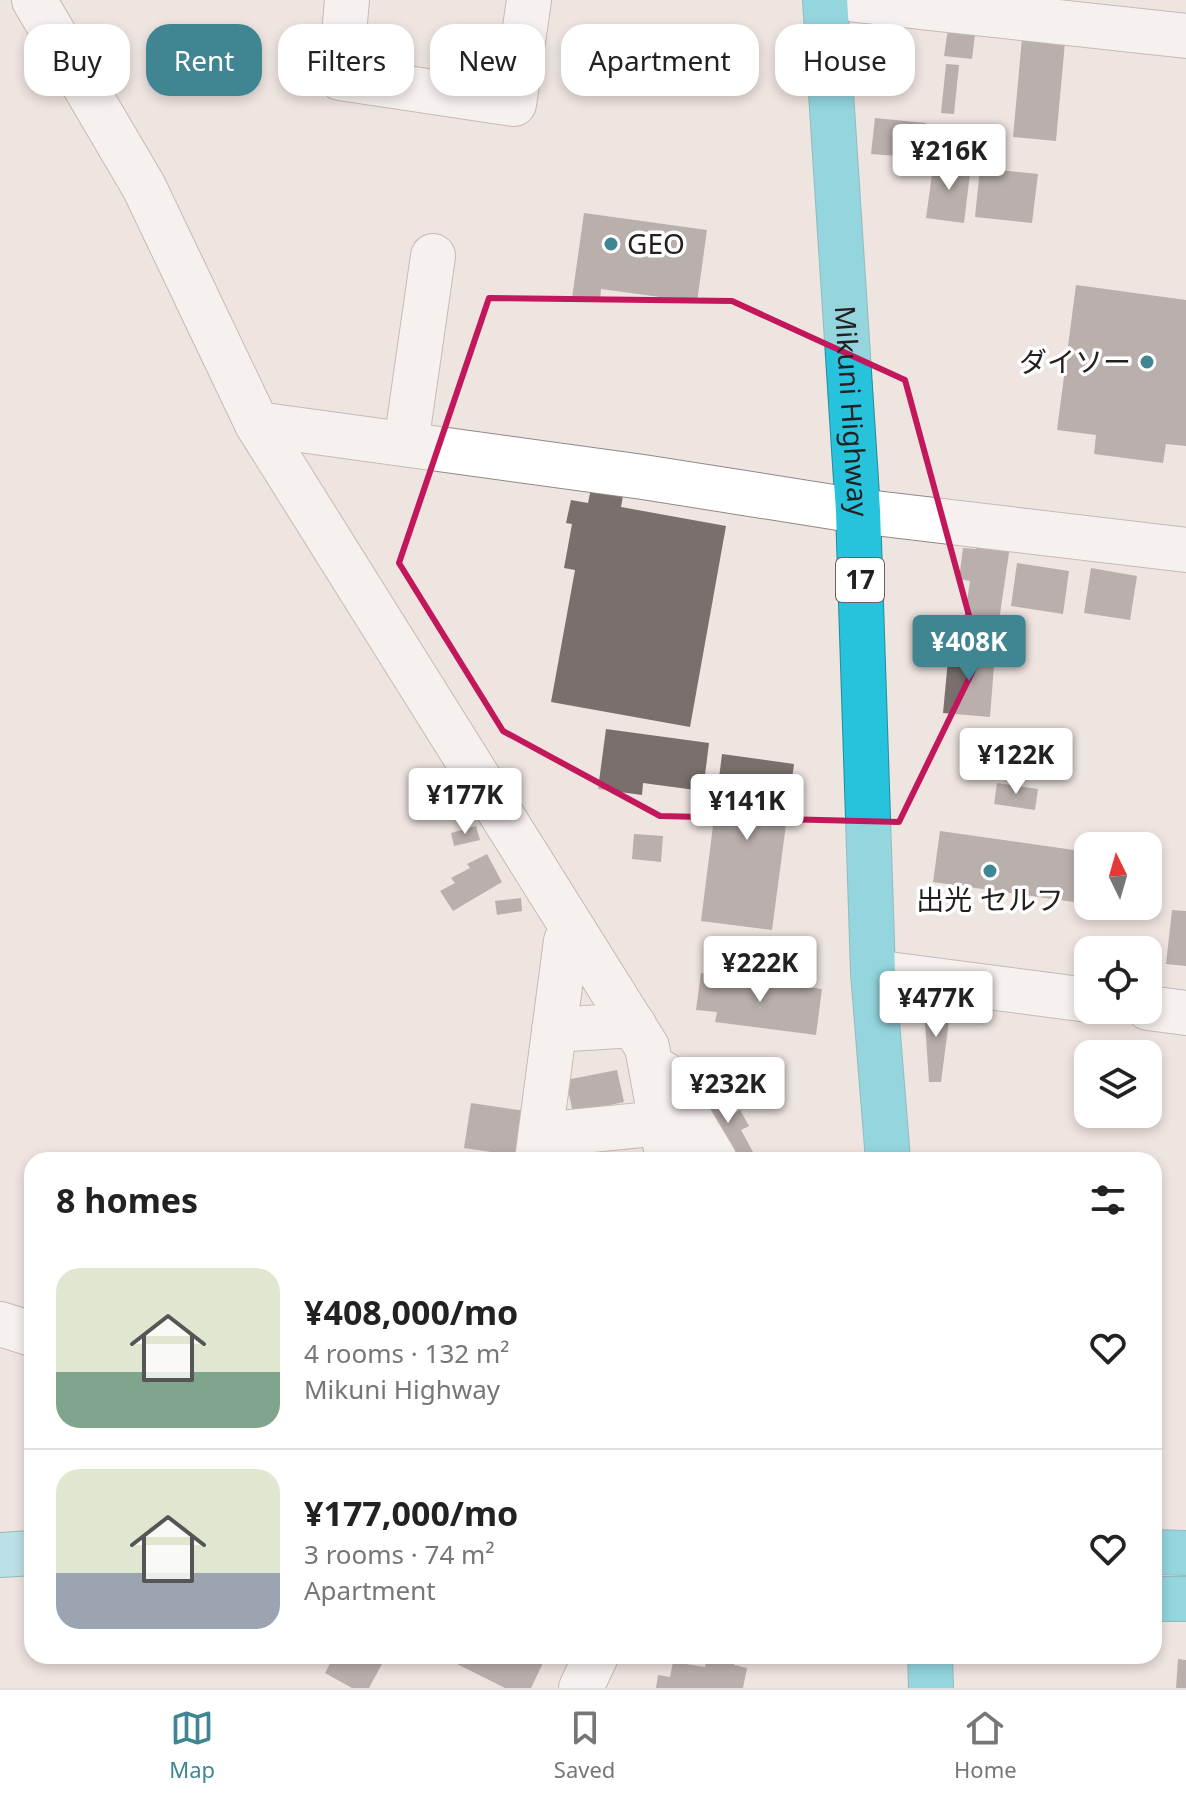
<!DOCTYPE html>
<html lang="en">
<head>
<meta charset="utf-8">
<style>
	body { margin:0; font-family:"Noto Sans","Noto Sans JP",sans-serif; background:#f2f2f2; color:#222; height:100vh; display:flex; flex-direction:column; font-size:30px; white-space:nowrap }
	* { box-sizing:border-box; margin:0 }
	p { font-size:26px; color:#767676 }
	.icon { flex:none; width:44px; height:44px; fill:none; stroke:currentColor; stroke-width:2; stroke-linecap:round; stroke-linejoin:round }
	.map { position:relative; flex:1; overflow:hidden }
	.sheet { position:absolute; left:24px; top:1152px; width:1138px; height:512px; display:flex; flex-direction:column; background:#fff; border-radius:24px; box-shadow:0 4px 12px #0003 }
	.sheet>* { flex:none }
	.hud { position:absolute; left:24px; top:24px; width:1138px; height:72px; display:flex; gap:16px }
	.needle { width:52px; rotate:355deg }
	.controls { position:absolute; left:1074px; top:832px; display:grid; gap:16px }
	.controls a { display:grid; place-items:center; width:88px; height:88px; border-radius:16px; background:#fff; box-shadow:0 4px 12px #0003; font-size:40px }
	.price { position:absolute; translate:-50% -68px; padding:0 18px; border-radius:8px; background:#fff; color:#222; font-size:26px; line-height:52px; filter:drop-shadow(0 2px 4px #0008) }
	.price::after { content:''; position:absolute; left:50%; top:48px; width:24px; height:18px; margin-left:-12px; background:inherit; clip-path:polygon(0 0,100% 0,50% 100%) }
	.price.selected { background:#408592; color:#fff }
	ul { padding:0; list-style:none }
	li { display:flex; align-items:center; gap:24px; height:200px; padding:0 32px }
	li+li { border-top:2px solid #e0e0e0 }
	li span { display:grid; place-items:center; flex:none; width:224px; height:160px; border-radius:24px; color:#555 }
	li>.icon { margin-inline-start:auto }
	span .icon { width:96px; height:96px; fill:#fffc; stroke-width:1 }
	li b { font-size:34px }
	h2 { display:flex; justify-content:space-between; align-items:center; height:96px; padding:0 32px; font-size:34px }
	.pill { padding:0 28px; border-radius:24px; background:#fff; box-shadow:0 4px 12px #0003; font-size:28px; line-height:72px }
	.pill.selected { background:#408592; color:#fff }
	.menu { display:flex; justify-content:space-around; align-items:center; height:112px; border-top:2px solid #e0e0e0; background:#fff; font-size:22px; color:#767676 }
	.menu a { display:grid; justify-items:center; gap:4px }
	.menu .selected { color:#408592 }
	.map>svg:first-child { display:block }
</style>
</head>
<body>
<div class="map">
<svg width="1186" height="1688" viewBox="0 0 1186 1688">
	<rect width="100%" height="100%" fill="#eee4e0"/>
	<!-- building -->
	<g fill="#79706d">
		<path d="M 949,22 L 976,26 L 972,59 L 944,56 Z"/>
		<path d="M 1023,27 L 1066,31 L 1056,141 L 1013,137 Z"/>
		<path d="M 946,64 L 959,65 L 954,114 L 941,113 Z"/>
		<path d="M 875,118 L 926,123 L 923,158 L 871,154 Z"/>
		<path d="M 934,160 L 971,165 L 964,223 L 926,218 Z"/>
		<path d="M 980,168 L 1038,174 L 1032,223 L 975,217 Z"/>
		<path d="M 584,213 L 707,230 L 697,302 L 601,289 L 600,301 L 572,298 Z"/>
		<path d="M 1076,285 L 1186,300 L 1186,446 L 1166,444 L 1163,463 L 1094,454 L 1096,435 L 1057,430 Z"/>
		<path d="M 593,479 L 625,484 L 621,507 L 726,526 L 690,727 L 551,702 L 575,570 L 564,568 L 572,524 L 566,523 L 571,500 L 588,503 Z"/>
		<path d="M 976,541 L 1010,546 L 996,641 L 962,636 L 970,581 L 959,579 L 963,548 L 976,549 Z"/>
		<path d="M 1017,563 L 1069,571 L 1063,614 L 1011,606 Z"/>
		<path d="M 1091,568 L 1137,576 L 1130,620 L 1084,613 Z"/>
		<path d="M 949,649 L 995,653 L 990,717 L 943,713 Z"/>
		<path d="M 606,729 L 709,743 L 703,791 L 643,783 L 642,795 L 598,789 Z"/>
		<path d="M 722,754 L 794,764 L 772,930 L 701,921 Z"/>
		<path d="M 997,783 L 1038,789 L 1035,810 L 994,804 Z"/>
		<path d="M 476,826 L 480,840 L 454,846 L 451,833 Z"/>
		<path d="M 940,831 L 1088,852 L 1088,904 L 933,882 Z"/>
		<path d="M 634,834 L 663,836 L 661,862 L 632,859 Z"/>
		<path d="M 487,854 L 502,882 L 453,911 L 440,891 L 455,883 L 451,878 L 470,868 L 467,864 Z"/>
		<path d="M 521,898 L 522,911 L 497,915 L 495,901 Z"/>
		<path d="M 1172,910 L 1186,911 L 1186,966 L 1166,964 Z"/>
		<path d="M 701,973 L 822,989 L 816,1035 L 715,1022 L 717,1012 L 696,1010 Z"/>
		<path d="M 951,1005 L 941,1082 L 929,1082 L 924,1008 Z"/>
		<path d="M 617,1070 L 624,1102 L 573,1113 L 566,1080 Z"/>
		<path d="M 721,1092 L 733,1114 L 740,1110 L 749,1126 L 741,1130 L 753,1152 L 739,1160 L 735,1160 L 699,1103 Z"/>
		<path d="M 471,1103 L 526,1111 L 519,1156 L 464,1148 Z"/>
		<path d="M 334,1656 L 371,1656 L 383,1662 L 369,1688 L 352,1688 L 325,1673 Z"/>
		<path d="M 461,1656 L 529,1656 L 543,1663 L 531,1688 L 505,1688 L 457,1664 Z"/>
		<path d="M 723,1656 L 735,1656 L 734,1665 L 747,1668 L 743,1688 L 656,1688 L 658,1675 L 670,1677 L 673,1662 L 705,1667 L 706,1660 L 722,1663 Z"/>
		<path d="M 1178,1659 L 1186,1660 L 1186,1688 L 1176,1688 Z"/>
	</g>
	<g fill="none" stroke-linecap="round" stroke-linejoin="round">
		<defs>
			<g id="minor">
				<path d="M 34,0 L 144,187 L 257,424 L 647,1047 L 668,1160"/>
				<path d="M 347,0 L 340,78 L 514,104 L 529,0"/>
				<path d="M 856,0 L 1186,36"/>
				<path d="M 257,424 L 643,477 L 858,511 L 1186,550"/>
				<path d="M 406,444 L 433,256"/>
				<path d="M 873,972 L 1088,1000"/>
				<path d="M 1148,1008 L 1186,1013"/>
				<path d="M 554,1030 L 634,1025"/>
				<path d="M 663,1073 L 715,1160"/>
				<path d="M 541,1135 L 661,1123"/>
				<path d="M 537,1160 L 566,941"/>
				<path d="M 0,1324 L 32,1334"/>
				<path d="M 581,1688 L 596,1656"/>
			</g>
			<path id="major" d="M 0,1555 L 32,1553"/>
			<g id="highway">
				<path id="s1" d="M 825,0 L 858,511 L 873,972 L 888,1160"/>
				<path d="M 1154,1552 L 1186,1553"/>
				<path d="M 1154,1599 L 1186,1599"/>
				<path d="M 930,1656 L 931,1688"/>
			</g>
		</defs>
		<!-- minor casing -->
		<use href="#minor" stroke="#918885" stroke-width="46"/>
		<!-- major casing -->
		<use href="#major" stroke="#268a9a" stroke-width="46"/>
		<!-- highway casing -->
		<use href="#highway" stroke="#268a9a" stroke-width="46"/>
		<!-- minor -->
		<use href="#minor" stroke="#fff" stroke-width="44"/>
		<!-- major -->
		<use href="#major" stroke="#7ddbea" stroke-width="44"/>
		<!-- highway -->
		<use href="#highway" stroke="#27c3dc" stroke-width="44"/>
	</g>
	<!-- marked area -->
	<path d="M0 0H1186V1688H0ZM 489,298 L 732,301 L 905,380 L 980,656 L 899,822 L 660,816 L 503,731 L 399,563 Z" fill="#eee4e0" fill-opacity=".55" fill-rule="evenodd"/>
	<path fill="none" stroke="#c2185b" stroke-width="6" stroke-linejoin="round" d="M 489,298 L 732,301 L 905,380 L 980,656 L 899,822 L 660,816 L 503,731 L 399,563 Z"/>
	<!-- markers -->
	<g fill="#408592" stroke="#fff" stroke-width="3">
		<circle cx="611" cy="244" r="8"/>
		<circle cx="1147" cy="362" r="8"/>
		<circle cx="990" cy="871" r="8"/>
	</g>
	<g text-anchor="middle" stroke-width="7" stroke-linejoin="round" paint-order="stroke">
		<!-- shield labels -->
		<rect fill="#fff" stroke="#666362" stroke-width="2" x="836" y="558" width="48" height="44" rx="6"/>
		<g font-size="26" font-weight="bold" fill="#24201f">
			<text x="860" y="589">17</text>
		</g>
		<!-- poi labels -->
		<g font-size="28" fill="#24201f" stroke="#fff" text-anchor="start">
			<text x="627" y="254">GEO</text>
			<text x="1131" y="372" text-anchor="end">ダイソー</text>
			<text x="990" y="910" text-anchor="middle">出光 セルフ</text>
		</g>
		<!-- street labels -->
		<g font-size="28" fill="#24201f" stroke="#fff">
			<text dy="10" stroke="none"><textPath href="#s1" startOffset="412">Mikuni Highway</textPath></text>
		</g>
	</g>
</svg>
<div class="controls">
<a><svg class="needle" viewBox="-14 -14 28 28"><path d="M0-13l5 13h-10z" fill="#e53935"/><path d="M0 13l5-13h-10z" fill="#767676"/></svg></a>
<a><svg class="icon" aria-label="locate" viewBox="0 0 24 24"><circle cx="12" cy="12" r="6"/><path d="M12 2v4M12 18v4M2 12h4M18 12h4"/></svg></a>
<a><svg class="icon" aria-label="layers" viewBox="0 0 24 24"><path d="M12 4l9 5-9 5-9-5zM3 14l9 5 9-5"/></svg></a>
</div>
<b class="price" style="left:949px;top:192px">¥216K</b>
<b class="price selected" style="left:969px;top:683px">¥408K</b>
<b class="price" style="left:1016px;top:796px">¥122K</b>
<b class="price" style="left:465px;top:836px">¥177K</b>
<b class="price" style="left:747px;top:842px">¥141K</b>
<b class="price" style="left:760px;top:1004px">¥222K</b>
<b class="price" style="left:936px;top:1039px">¥477K</b>
<b class="price" style="left:728px;top:1125px">¥232K</b>
<div class="hud">
<a class="pill">Buy</a>
<a class="pill selected">Rent</a>
<a class="pill">Filters</a>
<a class="pill">New</a>
<a class="pill">Apartment</a>
<a class="pill">House</a>
</div>
<section class="sheet">
<h2>8 homes<svg class="icon" aria-label="filters" viewBox="0 0 24 24"><path d="M4 7h16M4 17h16"/><circle cx="9" cy="7" r="2"/><circle cx="15" cy="17" r="2"/></svg></h2>
<ul>
<li><span style="background:linear-gradient(#dfe7d0 65%,#7fa58c 0)"><svg class="icon" aria-label="home" viewBox="0 0 24 24"><path d="M3 11l9-7 9 7M6 9v11h12V9"/></svg></span><div><b>¥408,000/mo</b><p>4 rooms · 132 m²</p><p>Mikuni Highway</p></div><svg class="icon" aria-label="heart" viewBox="0 0 24 24"><path d="M12 20l-8-8c-3-5 5-10 8-4 3-6 11-1 8 4z"/></svg></li>
<li><span style="background:linear-gradient(#dfe7d0 65%,#9aa5b1 0)"><svg class="icon" aria-label="home" viewBox="0 0 24 24"><path d="M3 11l9-7 9 7M6 9v11h12V9"/></svg></span><div><b>¥177,000/mo</b><p>3 rooms · 74 m²</p><p>Apartment</p></div><svg class="icon" aria-label="heart" viewBox="0 0 24 24"><path d="M12 20l-8-8c-3-5 5-10 8-4 3-6 11-1 8 4z"/></svg></li>
</ul>
</section>
</div>
<nav class="menu">
<a class="selected"><svg class="icon" aria-label="map" viewBox="0 0 24 24"><path d="M3 6l6-2 6 2 6-2v14l-6 2-6-2-6 2zM9 4v14M15 6v14"/></svg>Map</a>
<a><svg class="icon" aria-label="saved" viewBox="0 0 24 24"><path d="M7 4h10v16l-5-4-5 4z"/></svg>Saved</a>
<a><svg class="icon" aria-label="home" viewBox="0 0 24 24"><path d="M3 11l9-7 9 7M6 9v11h12V9"/></svg>Home</a>
</nav>
</body>
</html>
